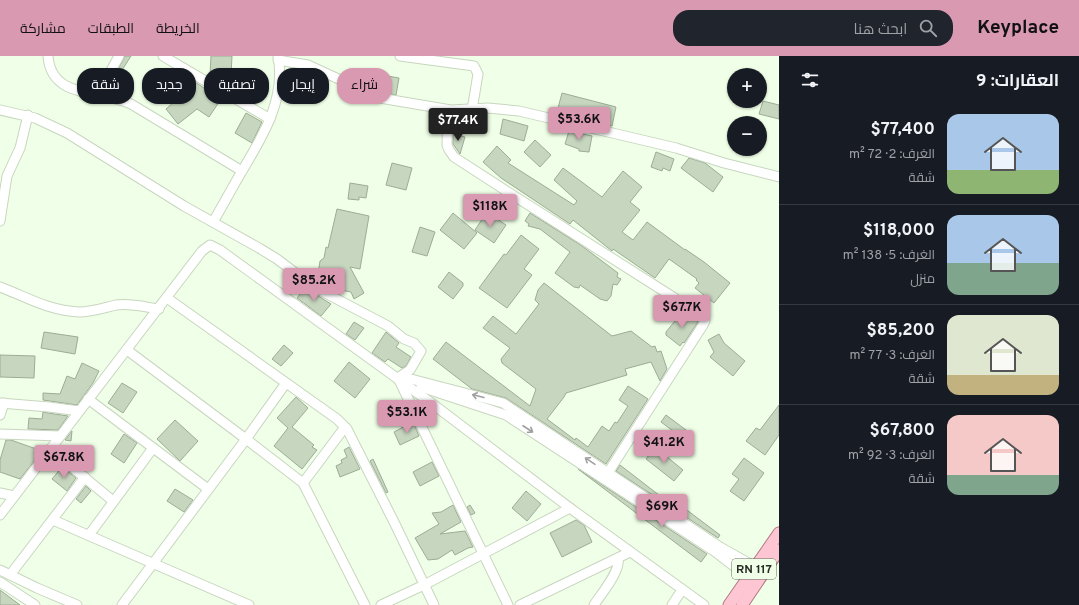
<!DOCTYPE html>
<html lang="ar">
<head>
<meta charset="utf-8">
<style>
	body { margin:0; font-family:Overpass,Cairo,sans-serif; background:#20242c; color:#f1f3f6; direction:rtl; height:100vh; display:flex; flex-direction:column; font-size:15px; white-space:nowrap }
	* { box-sizing:border-box; margin:0 }
	p { font-size:13px; color:#9ea1a6 }
	.icon { flex:none; width:22px; height:22px; fill:none; stroke:currentColor; stroke-width:2; stroke-linecap:round; stroke-linejoin:round }
	.map { position:relative; flex:1; overflow:hidden; direction:ltr }
	.drawer { display:flex; flex-direction:column; background:#171b24; width:300px }
	.drawer>* { flex:none }
	.banner { position:absolute; left:12px; top:12px; width:380px; height:36px; direction:rtl; display:flex; gap:8px }
	.tools { position:absolute; left:727px; top:12px; display:grid; gap:8px }
	.tools a { display:grid; place-items:center; width:40px; height:40px; border-radius:50%; background:#171b24; box-shadow:0 1px 3px #0004; font-size:20px }
	.price { position:absolute; translate:-50% -34px; padding:0 9px; border-radius:4px; background:#d899b1; color:#111; font-size:13px; line-height:26px; filter:drop-shadow(0 1px 2px #0008) }
	.price::after { content:''; position:absolute; left:50%; top:24px; width:12px; height:9px; margin-left:-6px; background:inherit; clip-path:polygon(0 0,100% 0,50% 100%) }
	.price.on { background:#222; color:#fff }
	ul { padding:0; list-style:none }
	li { display:flex; align-items:center; gap:12px; height:100px; padding:0 20px }
	li+li { border-top:1px solid #363941 }
	li span { display:grid; place-items:center; flex:none; width:112px; height:80px; border-radius:12px; color:#555 }
	li>.icon { margin-inline-start:auto }
	span .icon { width:48px; height:48px; fill:#fffc; stroke-width:1 }
	li b { font-size:17px }
	h2 { display:flex; justify-content:space-between; align-items:center; height:48px; padding:0 20px; font-size:17px }
	.chip { padding:0 14px; border-radius:16px; background:#171b24; box-shadow:0 1px 3px #0004; font-size:14px; line-height:36px }
	.chip.on { background:#d899b1; color:#111 }
	header { display:flex; align-items:center; gap:24px; box-sizing:border-box; height:56px; padding:0 20px; background:#d899b1; color:#111 }
	header strong { font-size:19px }
	nav { display:flex; gap:22px; margin-inline-start:auto; font-size:14px }
	.search { width:280px; height:36px; background:#20242c; display:flex; align-items:center; gap:10px; box-sizing:border-box; padding:0 14px; border-radius:16px; color:#9ea1a6; font-size:15px }
	main { display:flex; flex:1; min-height:0 }
	.map>svg:first-child { display:block }
</style>
</head>
<body>
<header>
<strong>Keyplace</strong>
<div class="search"><svg class="icon" aria-label="search" viewBox="0 0 24 24"><circle cx="10" cy="10" r="6"/><path d="M15 15l6 6"/></svg>ابحث هنا</div>
<nav><a>الخريطة</a><a>الطبقات</a><a>مشاركة</a></nav>
</header>
<main>
<section class="drawer">
<h2>العقارات: 9<svg class="icon" aria-label="filters" viewBox="0 0 24 24"><path d="M4 7h16M4 17h16"/><circle cx="9" cy="7" r="2"/><circle cx="15" cy="17" r="2"/></svg></h2>
<ul>
<li><span style="background:linear-gradient(#a9c7e8 70%,#8fb573 0)"><svg class="icon" aria-label="home" viewBox="0 0 24 24"><path d="M3 11l9-7 9 7M6 9v11h12V9"/></svg></span><div><b>$77,400</b><p>الغرف: 2 · 72 m²</p><p>شقة</p></div></li>
<li><span style="background:linear-gradient(#a9c7e8 60%,#7fa58c 0)"><svg class="icon" aria-label="home" viewBox="0 0 24 24"><path d="M3 11l9-7 9 7M6 9v11h12V9"/></svg></span><div><b>$118,000</b><p>الغرف: 5 · 138 m²</p><p>منزل</p></div></li>
<li><span style="background:linear-gradient(#dfe7d0 75%,#c2b280 0)"><svg class="icon" aria-label="home" viewBox="0 0 24 24"><path d="M3 11l9-7 9 7M6 9v11h12V9"/></svg></span><div><b>$85,200</b><p>الغرف: 3 · 77 m²</p><p>شقة</p></div></li>
<li><span style="background:linear-gradient(#f6c9c9 75%,#7fa58c 0)"><svg class="icon" aria-label="home" viewBox="0 0 24 24"><path d="M3 11l9-7 9 7M6 9v11h12V9"/></svg></span><div><b>$67,800</b><p>الغرف: 3 · 92 m²</p><p>شقة</p></div></li>
</ul>
</section>
<div class="map">
<svg width="779" height="549" viewBox="0 0 779 549">
	<rect width="100%" height="100%" fill="#f0ffe7"/>
	<!-- building -->
	<g fill="#c7d6bf" stroke="#9dac96">
		<path d="M 125,0 L 131,0 L 112,30 L 110,29 Z"/>
		<path d="M 211,0 L 232,0 L 231,19 L 210,18 Z"/>
		<path d="M 376,18 L 399,22 L 396,39 L 382,36 L 373,32 Z"/>
		<path d="M 187,21 L 221,43 L 209,61 L 197,53 L 178,68 L 166,53 L 183,38 L 178,34 Z"/>
		<path d="M 562,37 L 616,51 L 612,70 L 557,56 Z"/>
		<path d="M 763,45 L 779,49 L 779,63 L 759,58 Z"/>
		<path d="M 246,57 L 262,66 L 252,87 L 235,77 Z"/>
		<path d="M 503,63 L 528,70 L 524,85 L 500,78 Z"/>
		<path d="M 569,75 L 592,80 L 589,96 L 579,95 L 579,93 L 565,88 Z"/>
		<path d="M 453,78 L 465,81 L 460,98 L 453,88 Z"/>
		<path d="M 535,84 L 551,99 L 540,111 L 524,96 Z"/>
		<path d="M 497,90 L 511,104 L 508,107 L 574,149 L 577,145 L 554,124 L 563,112 L 602,141 L 623,115 L 642,131 L 630,146 L 640,154 L 622,176 L 633,184 L 647,166 L 685,194 L 685,193 L 704,206 L 730,227 L 714,247 L 695,232 L 699,227 L 696,224 L 697,223 L 669,203 L 655,222 L 613,193 L 612,195 L 573,164 L 570,168 L 501,122 L 483,106 Z"/>
		<path d="M 656,96 L 674,103 L 670,115 L 663,112 L 662,115 L 651,111 Z"/>
		<path d="M 689,102 L 705,107 L 723,121 L 713,136 L 681,112 Z"/>
		<path d="M 392,107 L 412,112 L 406,134 L 386,129 Z"/>
		<path d="M 350,127 L 368,130 L 366,142 L 359,141 L 359,144 L 348,143 Z"/>
		<path d="M 337,153 L 369,160 L 360,213 L 350,211 L 364,237 L 354,243 L 351,236 L 340,234 L 338,232 L 323,229 L 317,225 L 320,205 L 324,202 L 326,191 L 328,192 Z"/>
		<path d="M 487,156 L 506,169 L 494,187 L 475,174 Z"/>
		<path d="M 453,157 L 477,177 L 464,193 L 440,174 Z"/>
		<path d="M 530,157 L 582,190 L 618,217 L 617,221 L 621,223 L 617,229 L 613,228 L 611,240 L 607,245 L 600,243 L 580,229 L 579,232 L 574,231 L 555,217 L 570,196 L 540,173 L 528,170 L 529,168 L 525,165 Z"/>
		<path d="M 420,171 L 435,176 L 427,200 L 412,196 Z"/>
		<path d="M 521,179 L 539,193 L 524,213 L 532,219 L 507,252 L 479,232 L 504,198 L 506,199 Z"/>
		<path d="M 449,216 L 463,227 L 463,230 L 453,243 L 438,231 Z"/>
		<path d="M 544,227 L 612,280 L 631,275 L 652,291 L 655,290 L 657,296 L 661,295 L 667,313 L 660,325 L 651,306 L 625,313 L 627,319 L 566,337 L 564,341 L 547,363 L 575,384 L 576,382 L 588,391 L 602,370 L 609,375 L 615,366 L 617,367 L 628,350 L 619,344 L 628,330 L 648,343 L 606,408 L 506,342 L 472,333 L 433,303 L 446,286 L 530,350 L 536,333 L 502,307 L 501,303 L 510,292 L 483,272 L 493,260 L 516,278 L 539,248 L 535,244 L 538,234 Z"/>
		<path d="M 305,232 L 331,248 L 321,260 L 297,242 Z"/>
		<path d="M 683,255 L 698,266 L 684,287 L 683,286 L 680,290 L 666,279 L 666,276 Z"/>
		<path d="M 354,266 L 364,272 L 355,284 L 346,278 Z"/>
		<path d="M 44,276 L 78,281 L 75,298 L 41,292 Z"/>
		<path d="M 386,276 L 399,287 L 396,291 L 411,301 L 406,310 L 402,312 L 388,303 L 385,306 L 372,297 Z"/>
		<path d="M 719,278 L 724,287 L 745,305 L 733,320 L 710,301 L 714,296 L 708,284 Z"/>
		<path d="M 284,289 L 293,297 L 281,310 L 272,303 Z"/>
		<path d="M 0,299 L 35,300 L 34,322 L 0,321 Z"/>
		<path d="M 349,306 L 370,323 L 355,342 L 334,325 Z"/>
		<path d="M 82,307 L 99,315 L 93,327 L 77,349 L 43,344 L 43,337 L 60,338 L 67,320 L 75,323 Z"/>
		<path d="M 122,327 L 137,336 L 123,357 L 108,347 Z"/>
		<path d="M 296,341 L 308,352 L 292,371 L 314,389 L 312,391 L 317,394 L 302,413 L 274,390 L 288,372 L 277,362 Z"/>
		<path d="M 779,349 L 779,379 L 765,399 L 746,385 L 756,372 L 760,374 Z"/>
		<path d="M 43,356 L 48,357 L 68,360 L 58,374 L 28,373 L 29,362 L 42,363 Z"/>
		<path d="M 666,359 L 694,380 L 689,387 L 661,366 Z"/>
		<path d="M 175,364 L 198,385 L 180,405 L 157,383 Z"/>
		<path d="M 413,366 L 419,380 L 400,389 L 394,376 Z"/>
		<path d="M 72,375 L 71,385 L 65,384 Z"/>
		<path d="M 124,378 L 137,387 L 124,407 L 111,398 Z"/>
		<path d="M 6,384 L 11,384 L 42,395 L 20,423 L 0,416 L 0,404 Z"/>
		<path d="M 349,391 L 360,413 L 340,421 L 336,410 L 342,407 L 341,404 L 347,401 L 344,394 Z"/>
		<path d="M 655,391 L 683,414 L 674,425 L 646,403 Z"/>
		<path d="M 744,402 L 764,417 L 744,445 L 730,435 L 739,423 L 732,418 Z"/>
		<path d="M 373,403 L 388,436 L 386,437 L 370,405 Z"/>
		<path d="M 432,406 L 439,420 L 420,430 L 413,416 Z"/>
		<path d="M 620,409 L 668,446 L 671,442 L 720,479 L 718,482 L 616,415 Z"/>
		<path d="M 62,411 L 76,422 L 67,435 L 52,423 Z"/>
		<path d="M 578,413 L 707,498 L 701,506 Z"/>
		<path d="M 86,430 L 91,435 L 81,447 L 76,443 Z"/>
		<path d="M 175,433 L 193,444 L 184,456 L 167,445 Z"/>
		<path d="M 526,435 L 541,448 L 527,465 L 512,452 Z"/>
		<path d="M 453,449 L 461,466 L 440,478 L 465,475 L 473,491 L 468,492 L 455,499 L 452,494 L 438,503 L 428,504 L 415,482 L 439,468 L 432,457 L 441,456 Z"/>
		<path d="M 470,449 L 475,457 L 471,459 L 467,451 Z"/>
		<path d="M 576,464 L 584,469 L 592,486 L 562,501 L 550,477 Z"/>
		<path d="M 0,534 L 20,549 L 0,549 Z"/>
	</g>
	<g fill="none" stroke-linecap="round" stroke-linejoin="round">
		<defs>
			<g id="minor">
				<path d="M 48,0 C 51,44 102,34 131,48 L 242,115"/>
				<path d="M 163,0 L 270,63"/>
				<path d="M 400,0 L 474,10 L 478,18 L 472,54"/>
				<path d="M 278,4 L 308,9 L 380,42 L 451,54 L 488,52 L 519,55 L 676,92 L 724,107 L 779,121"/>
				<path d="M 97,40 L 119,0"/>
				<path d="M 0,54 L 35,62 L 67,77 L 184,150 L 259,192 L 277,203 L 314,231 L 388,270 L 404,283 L 414,287 L 421,295 L 410,314 L 399,321 L 398,323"/>
				<path d="M 448,54 L 447,89 L 449,94 L 454,101 L 508,136 L 673,241 L 704,262 L 705,265 L 703,269 L 604,423"/>
				<path d="M 0,165 L 7,120 L 20,92 L 28,59"/>
				<path d="M 213,166 C 223,149 232,132 242,115 C 263,80 286,43 278,0"/>
				<path d="M 0,231 C 29,242 47,254 79,256 C 92,256 103,252 116,249 C 130,247 145,251 159,253"/>
				<path d="M 167,242 L 337,363 L 347,373 L 395,468 L 434,549"/>
				<path d="M 127,294 L 246,383 L 303,427 L 365,549"/>
				<path d="M 421,331 L 506,359 L 714,495 L 753,525"/>
				<path d="M 88,343 L 208,433"/>
				<path d="M 0,347 L 49,351 L 79,355"/>
				<path d="M 0,359 L 4,347"/>
				<path d="M 0,378 L 60,380"/>
				<path d="M 50,393 L 113,445"/>
				<path d="M 303,427 L 345,371"/>
				<path d="M 0,437 L 14,440"/>
				<path d="M 0,459 L 202,195 L 210,189 L 220,194 L 434,349 L 570,452 L 704,549"/>
				<path d="M 53,464 L 249,549"/>
				<path d="M 89,479 L 153,392"/>
				<path d="M 0,514 L 37,532 L 77,549"/>
				<path d="M 10,519 L 85,421"/>
				<path d="M 0,526 L 35,549"/>
				<path d="M 122,549 L 246,383 L 286,327"/>
				<path d="M 381,549 L 424,529 L 570,452"/>
				<path d="M 508,549 L 399,324 L 411,323 L 503,347 L 720,491 L 761,514"/>
				<path d="M 520,549 L 630,496"/>
				<path d="M 594,549 C 601,538 621,515 618,502"/>
				<path d="M 672,549 L 682,534"/>
			</g>
			<g id="major">
				<path d="M 729,549 L 779,477"/>
				<path d="M 742,549 L 779,494"/>
			</g>
		</defs>
		<!-- minor casing -->
		<use href="#minor" stroke="#c8d6bf" stroke-width="11"/>
		<!-- major casing -->
		<use href="#major" stroke="#b37883" stroke-width="13"/>
		<!-- minor -->
		<use href="#minor" stroke="#fff" stroke-width="9"/>
		<!-- major -->
		<use href="#major" stroke="#fec6d3" stroke-width="11"/>
	</g>
	<!-- one-way arrows -->
	<defs><path id="oneway-shaft" d="M-6 0H5M1.5-3L5.5 0L1.5 3" fill="none" stroke-width="1.6" stroke-linecap="round" stroke-linejoin="round"/></defs>
	<g stroke="#9ea19d">
		<use href="#oneway-shaft" transform="translate(478 340) rotate(-166)"/>
		<use href="#oneway-shaft" transform="translate(528 373) rotate(33)"/>
		<use href="#oneway-shaft" transform="translate(590 405) rotate(-146)"/>
	</g>
	<g text-anchor="middle" stroke-width="3" stroke-linejoin="round" paint-order="stroke">
		<!-- shield labels -->
		<rect fill="#f0ffe7" stroke="#646d5f" stroke-width="1" x="732" y="503" width="44" height="20" rx="3"/>
		<g font-size="12" font-weight="bold" fill="#282e25">
			<text x="754" y="517">RN 117</text>
		</g>
	</g>
</svg>
<div class="tools">
<a>+</a>
<a>−</a>
</div>
<b class="price" style="left:579px;top:85px">$53.6K</b>
<b class="price on" style="left:458px;top:86px">$77.4K</b>
<b class="price" style="left:490px;top:172px">$118K</b>
<b class="price" style="left:314px;top:246px">$85.2K</b>
<b class="price" style="left:682px;top:273px">$67.7K</b>
<b class="price" style="left:407px;top:378px">$53.1K</b>
<b class="price" style="left:664px;top:408px">$41.2K</b>
<b class="price" style="left:64px;top:423px">$67.8K</b>
<b class="price" style="left:662px;top:472px">$69K</b>
<div class="banner">
<a class="chip on">شراء</a>
<a class="chip">إيجار</a>
<a class="chip">تصفية</a>
<a class="chip">جديد</a>
<a class="chip">شقة</a>
</div>
</div>
</main>
</body>
</html>
